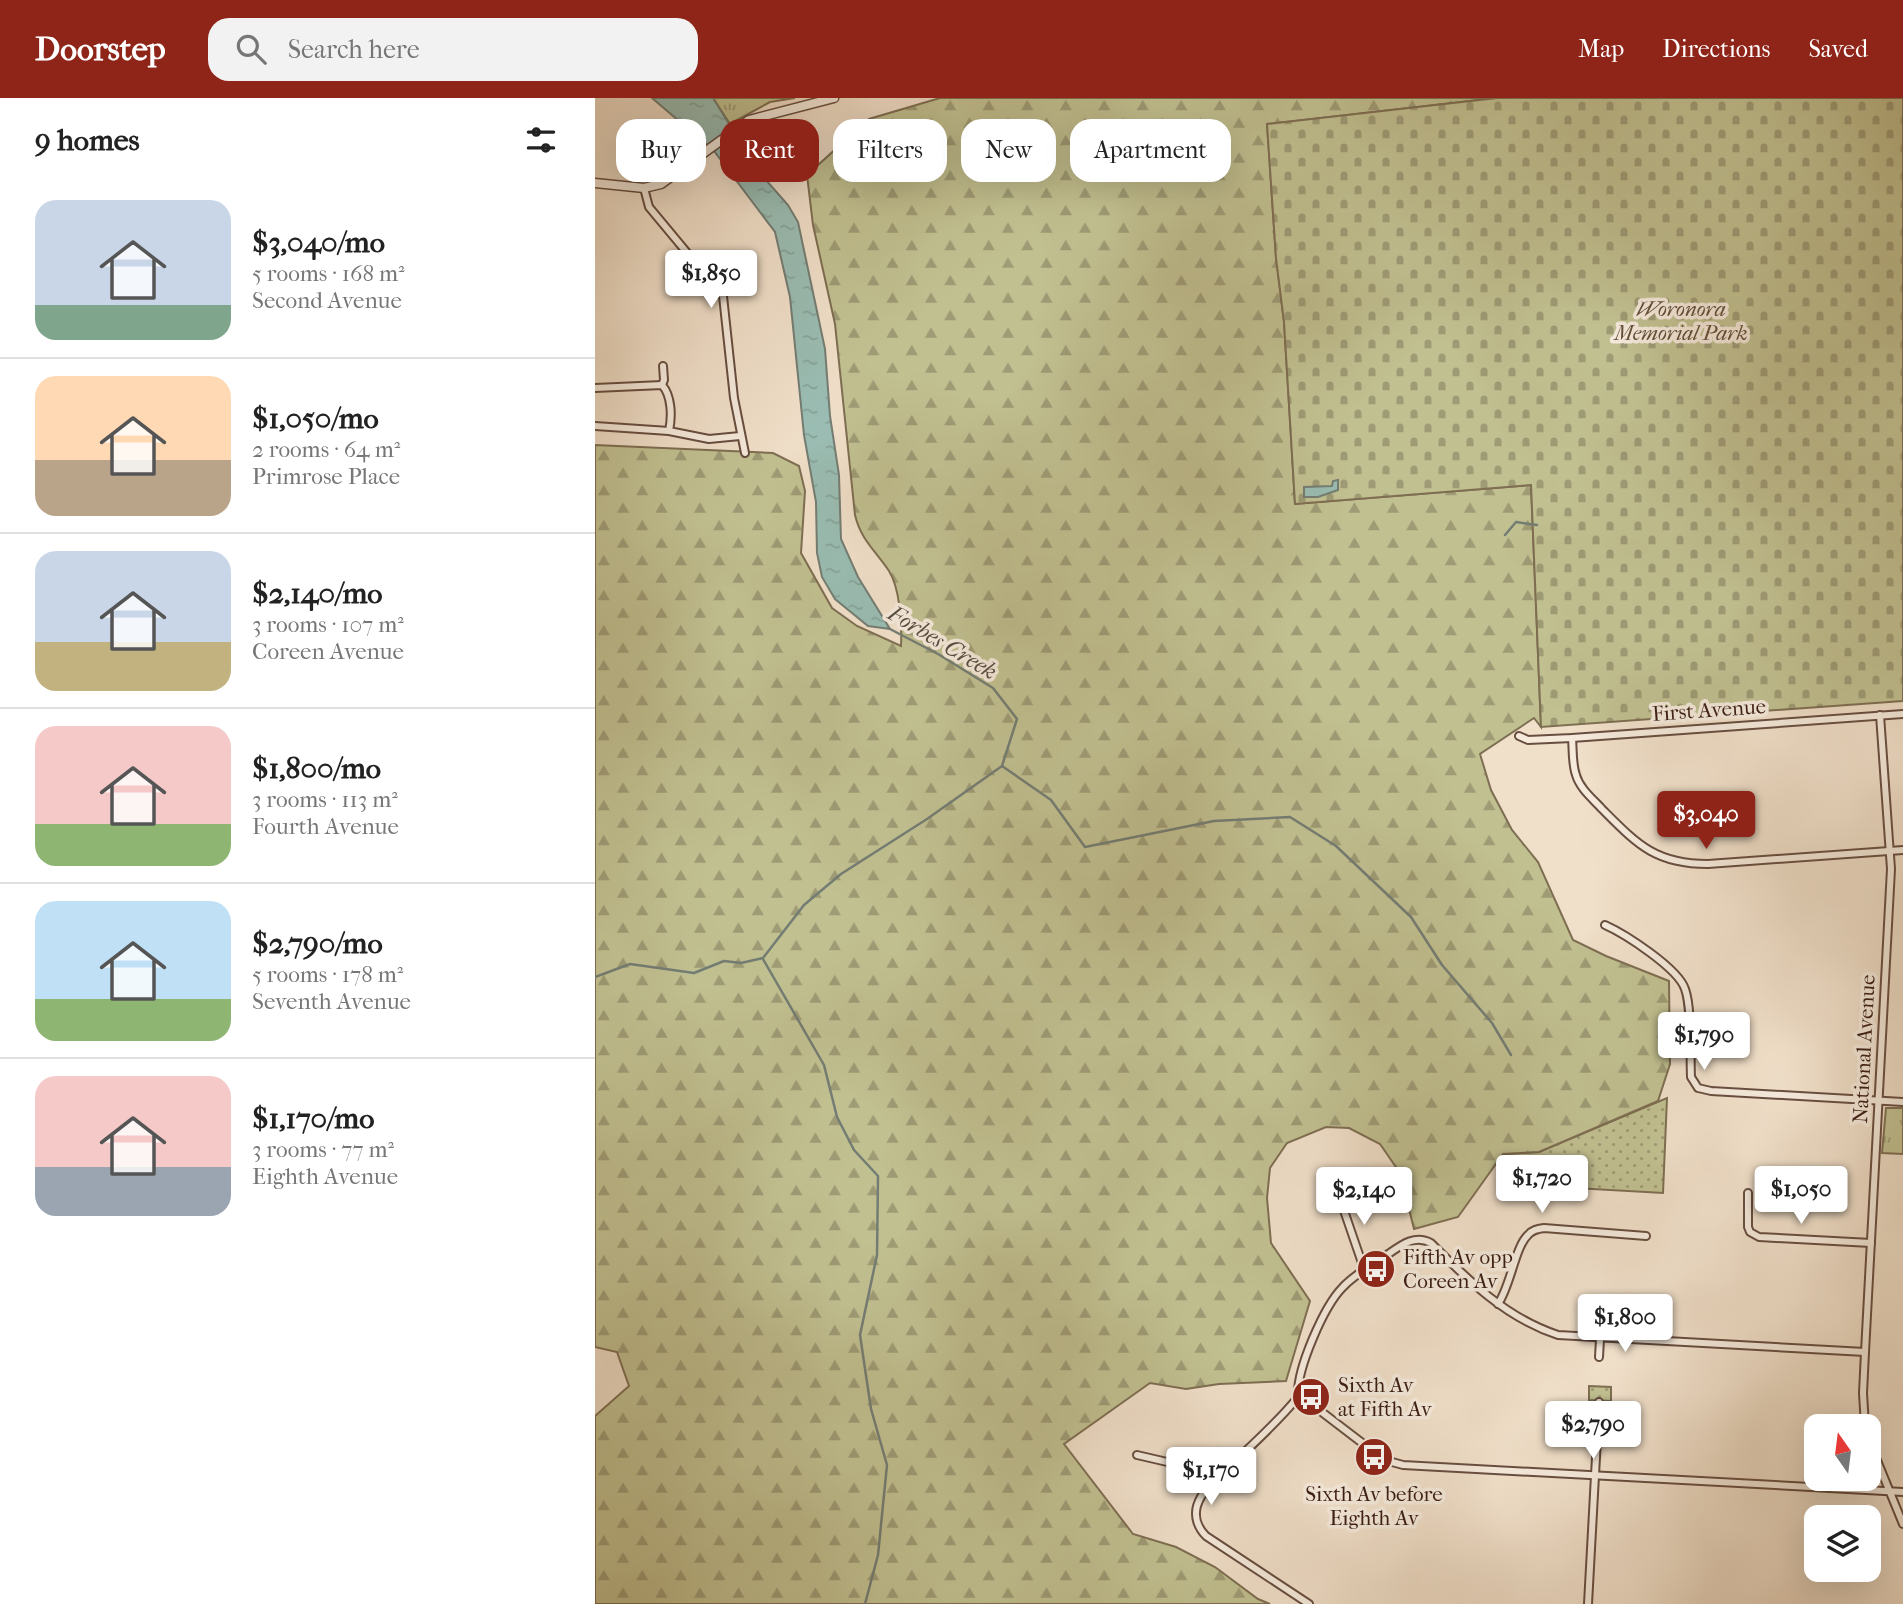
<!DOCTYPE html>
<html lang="en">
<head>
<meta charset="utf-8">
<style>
	body { margin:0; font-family:"IM FELL French Canon",serif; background:#f2f2f2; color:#222; height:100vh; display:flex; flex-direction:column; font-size:26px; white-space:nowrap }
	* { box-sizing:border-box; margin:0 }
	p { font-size:23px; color:#767676 }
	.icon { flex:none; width:38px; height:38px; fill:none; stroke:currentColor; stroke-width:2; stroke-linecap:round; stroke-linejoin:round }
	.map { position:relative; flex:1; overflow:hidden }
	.sheet { display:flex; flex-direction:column; background:#fff; width:595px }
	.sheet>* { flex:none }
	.top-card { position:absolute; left:21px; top:21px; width:665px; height:63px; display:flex; gap:14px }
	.needle { width:46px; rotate:346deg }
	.controls { position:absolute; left:1209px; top:1316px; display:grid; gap:14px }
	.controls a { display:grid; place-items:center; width:77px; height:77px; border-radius:14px; background:#fff; box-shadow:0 7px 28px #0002; font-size:35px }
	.price { position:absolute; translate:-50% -60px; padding:0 16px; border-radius:7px; background:#fff; color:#222; font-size:23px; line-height:46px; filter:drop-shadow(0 2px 4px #0008) }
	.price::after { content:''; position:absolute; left:50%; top:42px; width:21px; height:16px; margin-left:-10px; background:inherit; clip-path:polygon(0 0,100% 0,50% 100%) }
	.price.on { background:#8f2418; color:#fff }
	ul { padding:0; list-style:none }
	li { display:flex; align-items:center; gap:21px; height:175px; padding:0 35px }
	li+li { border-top:2px solid #e0e0e0 }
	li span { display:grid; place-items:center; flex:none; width:196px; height:140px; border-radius:21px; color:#555 }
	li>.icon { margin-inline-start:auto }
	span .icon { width:84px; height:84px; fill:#fffc; stroke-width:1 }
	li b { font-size:30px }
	h2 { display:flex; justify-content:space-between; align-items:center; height:84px; padding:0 35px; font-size:30px }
	.chip { padding:0 24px; border-radius:21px; background:#fff; box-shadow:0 7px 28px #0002; font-size:24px; line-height:63px }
	.chip.on { background:#8f2418; color:#fff }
	header { display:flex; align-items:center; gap:42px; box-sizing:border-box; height:98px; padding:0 35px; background:#8f2418; color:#fff }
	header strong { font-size:33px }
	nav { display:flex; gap:38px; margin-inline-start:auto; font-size:24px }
	.search { width:490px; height:63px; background:#f2f2f2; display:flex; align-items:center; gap:18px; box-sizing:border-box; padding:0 24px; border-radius:21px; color:#767676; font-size:26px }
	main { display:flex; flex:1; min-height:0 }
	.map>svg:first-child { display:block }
</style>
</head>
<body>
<header>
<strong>Doorstep</strong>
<div class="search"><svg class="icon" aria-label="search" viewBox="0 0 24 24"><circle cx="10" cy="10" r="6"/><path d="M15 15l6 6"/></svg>Search here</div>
<nav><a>Map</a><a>Directions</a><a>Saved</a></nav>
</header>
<main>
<section class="sheet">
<h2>9 homes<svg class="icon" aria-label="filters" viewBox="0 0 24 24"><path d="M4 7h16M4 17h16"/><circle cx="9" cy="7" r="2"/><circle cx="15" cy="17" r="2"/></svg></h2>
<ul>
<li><span style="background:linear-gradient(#c9d6e8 75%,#7fa58c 0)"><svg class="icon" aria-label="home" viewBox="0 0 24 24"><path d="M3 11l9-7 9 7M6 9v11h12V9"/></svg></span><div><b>$3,040/mo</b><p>5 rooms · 168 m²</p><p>Second Avenue</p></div></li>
<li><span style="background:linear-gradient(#ffd9b3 60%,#b9a48a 0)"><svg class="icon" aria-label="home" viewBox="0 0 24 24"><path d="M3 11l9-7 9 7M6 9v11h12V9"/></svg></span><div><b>$1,050/mo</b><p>2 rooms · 64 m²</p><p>Primrose Place</p></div></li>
<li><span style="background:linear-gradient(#c9d6e8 65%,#c2b280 0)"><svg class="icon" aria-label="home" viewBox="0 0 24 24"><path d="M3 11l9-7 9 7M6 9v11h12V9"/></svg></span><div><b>$2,140/mo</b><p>3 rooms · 107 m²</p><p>Coreen Avenue</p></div></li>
<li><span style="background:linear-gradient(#f6c9c9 70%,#8fb573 0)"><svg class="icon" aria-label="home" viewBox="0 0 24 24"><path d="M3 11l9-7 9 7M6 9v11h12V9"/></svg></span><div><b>$1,800/mo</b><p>3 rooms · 113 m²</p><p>Fourth Avenue</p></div></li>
<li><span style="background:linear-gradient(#bfe0f5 70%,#8fb573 0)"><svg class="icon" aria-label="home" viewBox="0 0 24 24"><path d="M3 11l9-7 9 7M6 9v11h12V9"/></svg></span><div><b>$2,790/mo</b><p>5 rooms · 178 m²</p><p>Seventh Avenue</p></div></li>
<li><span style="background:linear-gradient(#f6c9c9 65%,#9aa5b1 0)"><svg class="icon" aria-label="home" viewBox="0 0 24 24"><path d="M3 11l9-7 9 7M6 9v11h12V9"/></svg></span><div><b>$1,170/mo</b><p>3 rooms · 77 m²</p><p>Eighth Avenue</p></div></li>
</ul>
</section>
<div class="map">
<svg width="1308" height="1506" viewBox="0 0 1308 1506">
	<defs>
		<pattern id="grass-dots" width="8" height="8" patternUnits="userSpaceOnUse" patternTransform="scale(1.75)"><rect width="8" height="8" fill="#c1c091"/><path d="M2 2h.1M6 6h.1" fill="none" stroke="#9e9b75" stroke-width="1.8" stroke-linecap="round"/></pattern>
		<pattern id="forest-firs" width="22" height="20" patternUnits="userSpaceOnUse" patternTransform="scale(1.75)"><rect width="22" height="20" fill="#c1c091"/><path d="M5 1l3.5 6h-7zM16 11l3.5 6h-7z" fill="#9e9b75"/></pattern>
		<pattern id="cemetery-stones" width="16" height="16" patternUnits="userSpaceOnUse" patternTransform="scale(1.75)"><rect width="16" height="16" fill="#c1c091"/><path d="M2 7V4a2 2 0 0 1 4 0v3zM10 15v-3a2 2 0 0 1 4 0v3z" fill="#9e9b75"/></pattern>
		<pattern id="park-tufts" width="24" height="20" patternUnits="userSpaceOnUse" patternTransform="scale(1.75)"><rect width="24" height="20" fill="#c1c091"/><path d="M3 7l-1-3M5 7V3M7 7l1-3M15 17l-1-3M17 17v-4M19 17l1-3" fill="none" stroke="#9e9b75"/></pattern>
		<pattern id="water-ripples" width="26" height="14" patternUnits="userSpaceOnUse" patternTransform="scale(1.75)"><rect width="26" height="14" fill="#9abdb3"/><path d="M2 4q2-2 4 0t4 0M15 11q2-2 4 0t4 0" fill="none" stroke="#85a299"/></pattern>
	</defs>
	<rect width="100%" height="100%" fill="#f0dfc9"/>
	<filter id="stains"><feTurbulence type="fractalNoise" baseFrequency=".00286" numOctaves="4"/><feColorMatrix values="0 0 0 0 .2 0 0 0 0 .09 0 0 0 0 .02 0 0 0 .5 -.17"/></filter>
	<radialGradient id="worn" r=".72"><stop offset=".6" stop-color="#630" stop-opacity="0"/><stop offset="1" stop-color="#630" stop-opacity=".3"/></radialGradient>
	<!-- grass -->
	<g fill="url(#grass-dots)" stroke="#7e6e52" stroke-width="2">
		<path d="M 1072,1000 L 1068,1095 L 944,1088 L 908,1069 L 911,1059 L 908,1056 L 944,1054 Z"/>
		<path d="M 994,1288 L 1016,1289 L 1016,1303 L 994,1302 Z"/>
	</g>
	<!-- forest -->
	<path fill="url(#forest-firs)" stroke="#7e6e52" stroke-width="2" d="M 345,0 L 901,0 L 672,26 L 681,160 L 689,224 L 700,406 L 936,387 L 946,629 L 939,620 L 885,656 L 896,692 L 917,732 L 943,764 L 978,842 L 1011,858 L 1074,883 L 1075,966 L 1063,1003 L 944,1054 L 908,1056 L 863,1119 L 819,1131 L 805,1075 L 785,1046 L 754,1030 L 731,1029 L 692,1045 L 675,1070 L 672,1100 L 676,1145 L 715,1203 L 691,1283 L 624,1286 L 591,1291 L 555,1285 L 469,1346 L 538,1436 L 581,1449 L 620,1469 L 663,1501 L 675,1506 L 0,1506 L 0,1318 L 34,1288 L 22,1254 L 0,1249 L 0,347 L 178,355 L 204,368 L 210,393 L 206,455 L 237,510 L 262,528 L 306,548 C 307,527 305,490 294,473 C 280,452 266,442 260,417 L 240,226 L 218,127 L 212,77 L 274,21 Z"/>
	<!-- cemetery -->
	<path fill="url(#cemetery-stones)" stroke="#7e6e52" stroke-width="2" d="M 902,0 L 1308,0 L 1308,603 L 946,629 L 936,387 L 700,406 L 689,224 L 681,160 L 672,26 Z"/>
	<!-- park -->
	<g fill="url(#park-tufts)" stroke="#7e6e52" stroke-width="2">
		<path d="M 118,0 L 200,0 L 175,4 L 135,26 Z"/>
		<path d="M 1291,1010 L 1308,1010 L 1308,1056 L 1287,1055 Z"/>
	</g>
	<!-- water -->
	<g fill="url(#water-ripples)" stroke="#747d73" stroke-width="2">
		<path d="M 57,0 L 118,0 L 163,73 L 193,107 L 203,124 L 230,251 L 235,318 L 244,377 L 246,441 L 263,479 L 295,531 L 273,528 L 240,501 L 227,479 L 222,455 L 221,404 L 209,337 L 195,199 L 180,134 L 119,53 Z"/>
		<path d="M 743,382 L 743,392 L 723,399 L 709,399 L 709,389 L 737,388 L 738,383 Z"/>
	</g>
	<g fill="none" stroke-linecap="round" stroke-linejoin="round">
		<!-- stream -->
		<g stroke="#747d73" stroke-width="2.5">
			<path d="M 910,437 L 921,424 L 942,427"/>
			<path d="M 407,668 L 456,702 L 490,749 L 619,723 L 695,719 L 741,748 L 816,819 L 847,867 L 897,925 L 916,957"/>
			<path d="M 168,861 L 229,967 L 242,1019 L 259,1052 L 283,1078 L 282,1157 L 265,1237 L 276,1311 L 292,1367 L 283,1457 L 270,1506"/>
			<path d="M 0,879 L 35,866 L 99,875 L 129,863 L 146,865 L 168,860 L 209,807 L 246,776 L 332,721 L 407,668 L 422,621 L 398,590 L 343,556 L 293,530"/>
		</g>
		<defs>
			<g id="minor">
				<path d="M 49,90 L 54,109 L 128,198 L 139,300 L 150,355"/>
				<path d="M 67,287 L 69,282 L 68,268"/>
				<path d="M 0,290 L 67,287 C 77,298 77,319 74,333 L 114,341 L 145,338"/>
				<path d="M 0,328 L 74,333"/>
				<path d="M 924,638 L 933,642 L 977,640 L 1308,616"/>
				<path d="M 977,640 C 978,652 977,666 981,677 C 985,691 998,701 1007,711 C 1042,746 1060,766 1113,766 L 1308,752"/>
				<path d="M 1010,827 C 1030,836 1083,870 1090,891 C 1097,910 1095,957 1096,979 L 1103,990 L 1116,993 L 1308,1004"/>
				<path d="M 1153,1095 L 1153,1129 L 1155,1134 L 1164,1139 L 1276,1145"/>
				<path d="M 744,1098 L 767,1165 L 771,1171"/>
				<path d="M 903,1206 C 916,1187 920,1149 933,1137 C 937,1132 942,1131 949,1130 L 1051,1138"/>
				<path d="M 1004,1259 L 1005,1241"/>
				<path d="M 703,1299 C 701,1272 729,1208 748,1189 C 760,1176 777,1167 792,1157 C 806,1147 820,1136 836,1145 C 874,1183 911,1220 963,1237 L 1270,1254"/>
				<path d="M 703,1299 L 715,1305 L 779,1354 L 797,1364 L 808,1367 L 1308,1394"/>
				<path d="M 703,1299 C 684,1323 659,1345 637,1366 C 624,1378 607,1391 602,1408 C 599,1419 603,1430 611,1438 L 714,1506"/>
				<path d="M 1270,1328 L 1268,1295 L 1270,1254 L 1296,771 L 1285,617"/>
				<path d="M 1274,1343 L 1308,1426"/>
				<path d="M 542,1357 L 611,1373 L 621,1380"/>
				<path d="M 993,1506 L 1004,1304"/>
			</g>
			<path id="tertiary" d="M 0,85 L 49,90 L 66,86 L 154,22 L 239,0"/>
		</defs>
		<!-- minor casing -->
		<use href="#minor" stroke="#684e40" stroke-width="10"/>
		<!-- tertiary casing -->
		<use href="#tertiary" stroke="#684e40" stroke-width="11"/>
		<!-- minor -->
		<use href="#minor" stroke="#f5eadc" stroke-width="6"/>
		<!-- tertiary -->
		<use href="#tertiary" stroke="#f5eadc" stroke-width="8"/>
	</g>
	<!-- icons -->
	<defs>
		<symbol id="bus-disc" viewBox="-11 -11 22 22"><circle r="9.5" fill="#8f2418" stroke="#f5eadc"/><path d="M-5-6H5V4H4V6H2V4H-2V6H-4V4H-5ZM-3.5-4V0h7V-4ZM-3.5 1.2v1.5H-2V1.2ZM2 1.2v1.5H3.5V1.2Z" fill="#fff"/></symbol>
	</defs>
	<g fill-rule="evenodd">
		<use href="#bus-disc" x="759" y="1149" width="44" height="44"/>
		<use href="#bus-disc" x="694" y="1277" width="44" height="44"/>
		<use href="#bus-disc" x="757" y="1337" width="44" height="44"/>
	</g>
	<g text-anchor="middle" stroke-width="7" stroke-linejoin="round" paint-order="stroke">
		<!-- park labels -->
		<g font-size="21" font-style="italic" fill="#624e39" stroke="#f5eadc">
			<text x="1086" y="218">Woronora<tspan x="1086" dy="24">Memorial Park</tspan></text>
		</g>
		<!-- street labels -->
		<g font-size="21" fill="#3a1d13" stroke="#f5eadc">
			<text transform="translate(1114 612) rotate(-4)" y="7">First Avenue</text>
			<text transform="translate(1269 951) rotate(-87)" y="7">National Avenue</text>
		</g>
		<!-- poi labels -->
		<g font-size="21" fill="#3a1d13" stroke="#f5eadc" text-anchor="start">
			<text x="808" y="1166">Fifth Av opp<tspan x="808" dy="24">Coreen Av</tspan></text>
			<text x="743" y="1294">Sixth Av<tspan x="743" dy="24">at Fifth Av</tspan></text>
			<text x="779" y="1403" text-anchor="middle">Sixth Av before<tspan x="779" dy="24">Eighth Av</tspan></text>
		</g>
		<!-- water labels -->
		<g font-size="23" font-style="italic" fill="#574d43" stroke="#f5eadc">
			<text transform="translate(348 544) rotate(31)" y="8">Forbes Creek</text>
		</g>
	</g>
	<rect width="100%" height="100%" filter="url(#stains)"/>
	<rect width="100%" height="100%" fill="url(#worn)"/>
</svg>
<div class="controls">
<a><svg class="needle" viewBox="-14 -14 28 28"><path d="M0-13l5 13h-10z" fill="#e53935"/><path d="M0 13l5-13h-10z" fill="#767676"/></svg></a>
<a><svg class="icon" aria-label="layers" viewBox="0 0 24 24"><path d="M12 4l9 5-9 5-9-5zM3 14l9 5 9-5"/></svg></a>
</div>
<b class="price" style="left:116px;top:212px">$1,850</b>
<b class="price on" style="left:1111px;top:753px">$3,040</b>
<b class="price" style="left:1109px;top:974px">$1,790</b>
<b class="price" style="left:947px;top:1117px">$1,720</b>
<b class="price" style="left:1206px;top:1128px">$1,050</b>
<b class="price" style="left:769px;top:1129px">$2,140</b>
<b class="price" style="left:1030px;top:1256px">$1,800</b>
<b class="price" style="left:998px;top:1363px">$2,790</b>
<b class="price" style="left:616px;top:1409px">$1,170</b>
<div class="top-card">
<a class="chip">Buy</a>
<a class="chip on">Rent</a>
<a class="chip">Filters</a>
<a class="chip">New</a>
<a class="chip">Apartment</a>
</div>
</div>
</main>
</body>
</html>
